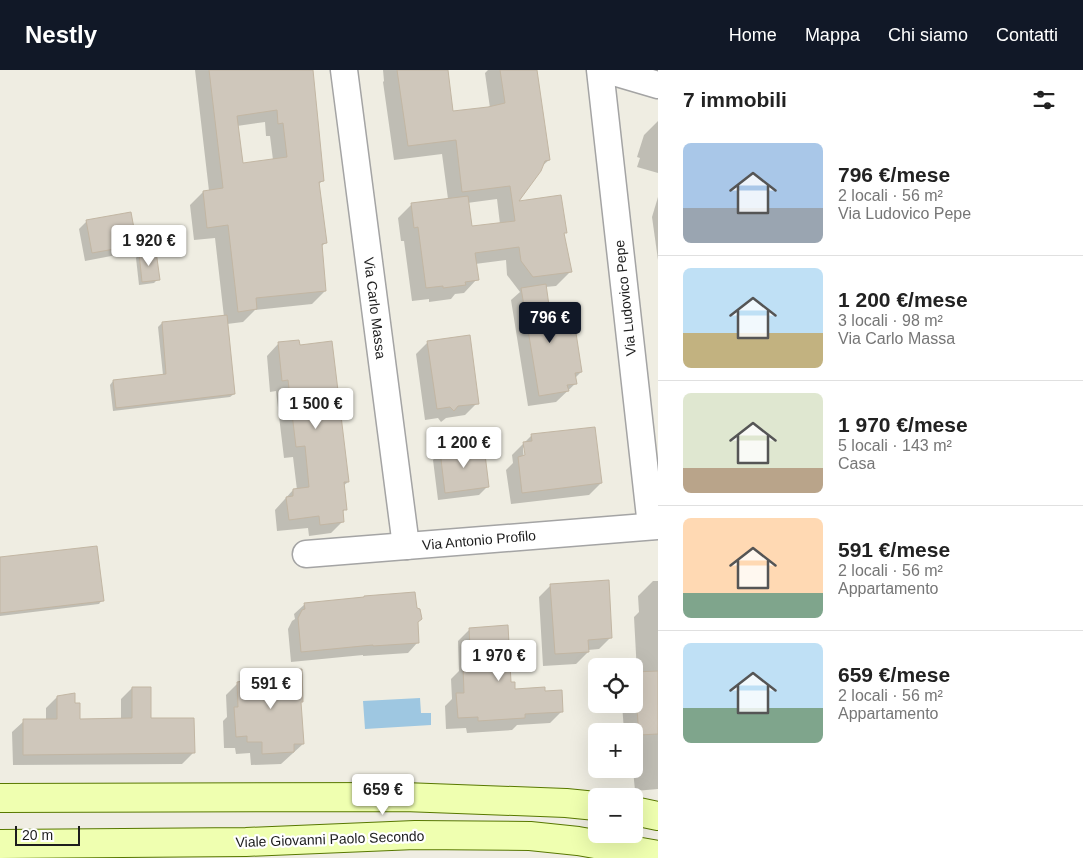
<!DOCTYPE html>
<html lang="it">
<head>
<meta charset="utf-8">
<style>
	body { margin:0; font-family:Arial,sans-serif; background:#f6f6f6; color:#222; height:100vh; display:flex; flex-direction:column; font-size:19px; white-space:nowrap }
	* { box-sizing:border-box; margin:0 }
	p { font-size:16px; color:#767676 }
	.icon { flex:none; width:28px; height:28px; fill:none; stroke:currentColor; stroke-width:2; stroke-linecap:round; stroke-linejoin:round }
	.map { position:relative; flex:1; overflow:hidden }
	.drawer { display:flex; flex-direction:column; background:#fff; width:425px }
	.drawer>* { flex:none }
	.buttons { position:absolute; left:588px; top:588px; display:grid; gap:10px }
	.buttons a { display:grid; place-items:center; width:55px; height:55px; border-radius:8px; background:#fff; box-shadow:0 5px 20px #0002; font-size:25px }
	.scale { position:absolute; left:15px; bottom:12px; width:65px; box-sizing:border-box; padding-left:5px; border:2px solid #1d1d1d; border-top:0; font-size:14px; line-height:18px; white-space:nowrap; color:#1d1d1d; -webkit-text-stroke:4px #fff; paint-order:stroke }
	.price { position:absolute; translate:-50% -42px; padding:0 11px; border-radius:5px; background:#fff; color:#222; font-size:16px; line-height:32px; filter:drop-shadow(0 1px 2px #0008) }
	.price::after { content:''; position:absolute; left:50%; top:30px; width:15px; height:11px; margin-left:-8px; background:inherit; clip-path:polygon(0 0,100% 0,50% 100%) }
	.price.active { background:#111827; color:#fff }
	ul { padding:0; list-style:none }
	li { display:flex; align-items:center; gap:15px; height:125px; padding:0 25px }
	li+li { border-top:1px solid #e0e0e0 }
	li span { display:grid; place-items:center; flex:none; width:140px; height:100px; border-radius:8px; color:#555 }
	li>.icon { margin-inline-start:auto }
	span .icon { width:60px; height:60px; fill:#fffc; stroke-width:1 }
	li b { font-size:21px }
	h2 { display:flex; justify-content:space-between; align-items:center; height:60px; padding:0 25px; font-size:21px }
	header { display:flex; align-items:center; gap:30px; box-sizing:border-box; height:70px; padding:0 25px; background:#111827; color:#fff }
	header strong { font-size:24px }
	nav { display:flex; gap:28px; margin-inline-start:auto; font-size:18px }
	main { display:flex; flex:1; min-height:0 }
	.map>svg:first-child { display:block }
</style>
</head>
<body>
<header>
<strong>Nestly</strong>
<nav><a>Home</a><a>Mappa</a><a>Chi siamo</a><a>Contatti</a></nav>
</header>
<main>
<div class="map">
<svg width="658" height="788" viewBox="0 0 658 788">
	<rect width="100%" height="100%" fill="#efede2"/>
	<!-- water -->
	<path fill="#9ec7e1" d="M 420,628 L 421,643 L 431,643 L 431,655 L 365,659 L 363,631 Z"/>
	<!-- shadow -->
	<g fill="#0003" fill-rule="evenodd">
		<path d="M 195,0 L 312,0 L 323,110 L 318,115 L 325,173 L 321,177 L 325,221 L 312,234 L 255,240 L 243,252 L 227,254 L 234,324 L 230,327 L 113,341 L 110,315 L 113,311 L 163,305 L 158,257 L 162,253 L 224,247 L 215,168 L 194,170 L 190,135 L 203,122 L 209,121 ZM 265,52 L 266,66 L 270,66 L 273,90 L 241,94 L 237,56 Z"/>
		<path d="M 383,0 L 447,0 L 452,42 L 490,38 L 485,3 L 488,0 L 535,0 L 549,90 L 541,97 L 517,132 L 565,162 L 563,164 L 570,202 L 556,216 L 545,217 L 550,252 L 569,266 L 581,302 L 575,308 L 576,313 L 556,332 L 528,336 L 511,230 L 520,222 L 507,205 L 506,190 L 475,194 L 477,209 L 464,223 L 455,224 L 451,229 L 429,232 L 429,229 L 412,231 L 404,171 L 401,171 L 398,148 L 412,134 L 448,129 L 442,84 L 394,90 L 383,12 L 384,11 ZM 497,129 L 500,154 L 471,158 L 467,133 Z"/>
		<path d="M 658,51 L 658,103 L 637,97 L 640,88 L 637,87 L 644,65 Z"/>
		<path d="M 658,127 L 658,190 L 652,147 Z"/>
		<path d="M 87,151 L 135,175 L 127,183 L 85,191 L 79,159 Z"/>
		<path d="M 139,184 L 158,209 L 154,213 L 139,215 L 136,188 Z"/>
		<path d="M 428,272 L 477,333 L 465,345 L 446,348 L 441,352 L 438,348 L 425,350 L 416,284 Z"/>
		<path d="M 278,274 L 348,412 L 343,416 L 345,439 L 342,443 L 343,451 L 331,463 L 309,466 L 308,458 L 277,461 L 275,440 L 293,420 L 297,420 L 293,387 L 284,388 L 276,321 L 270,322 L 267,286 Z"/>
		<path d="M 531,366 L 601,413 L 589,425 L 511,434 L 506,400 L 513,393 L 512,385 ZM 525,376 L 527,391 L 524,392 L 523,378 Z"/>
		<path d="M 441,382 L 487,417 L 479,425 L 438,430 L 433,390 Z"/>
		<path d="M 0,488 L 102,530 L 99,534 L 0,546 Z"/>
		<path d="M 653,511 L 658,511 L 658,719 L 635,721 L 633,699 L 634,661 L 624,661 L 622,634 L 634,634 L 634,605 L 637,603 L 634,547 L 639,542 L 638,526 Z"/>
		<path d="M 551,515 L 611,567 L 599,579 L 588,580 L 588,582 L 576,594 L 543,596 L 539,527 Z"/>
		<path d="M 305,534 L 416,552 L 418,572 L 408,583 L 363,586 L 363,585 L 291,592 L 288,559 L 292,551 L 295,549 L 294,544 Z"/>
		<path d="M 470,559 L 514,620 L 562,641 L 550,653 L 517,655 L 512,660 L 467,663 L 466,658 L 446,659 L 445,636 L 452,629 L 451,609 L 459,601 L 458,571 Z"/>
		<path d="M 259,602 L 300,632 L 303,674 L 281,694 L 251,695 L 250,683 L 236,684 L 235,678 L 224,678 L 223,651 L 227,647 L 226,625 L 243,608 L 254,607 Z"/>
		<path d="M 132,618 L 150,649 L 193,683 L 182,694 L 13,695 L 12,662 L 24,651 L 46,650 L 46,638 L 57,627 L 74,635 L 79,650 L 121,650 L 121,629 Z"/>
	</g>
	<!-- building -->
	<g fill="#cfc7bb" stroke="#c2b6a3" fill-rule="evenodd">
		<path d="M 209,0 L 313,0 L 324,111 L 319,112 L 327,173 L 322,174 L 326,221 L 256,228 L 257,239 L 238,242 L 228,155 L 207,158 L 203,121 L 223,118 ZM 277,40 L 278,54 L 283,53 L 287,87 L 243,93 L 237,46 Z"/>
		<path d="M 397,0 L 448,0 L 453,41 L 488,37 L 505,33 L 500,0 L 537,0 L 550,90 L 545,91 L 541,101 L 519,131 L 561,125 L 567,163 L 564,163 L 572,202 L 533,207 L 521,191 L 519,177 L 475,183 L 479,210 L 465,212 L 466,215 L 443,218 L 443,216 L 426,218 L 418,157 L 414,158 L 411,133 L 468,126 L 472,156 L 515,151 L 510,116 L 462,122 L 456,70 L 408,76 Z"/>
		<path d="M 131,142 L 137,175 L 92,183 L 86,150 Z"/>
		<path d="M 156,181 L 160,210 L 142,212 L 139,183 Z"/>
		<path d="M 546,214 L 551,250 L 559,249 L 560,256 L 569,254 L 570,264 L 576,263 L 582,302 L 575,303 L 577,314 L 567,315 L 569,321 L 539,326 L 521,218 Z"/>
		<path d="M 227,245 L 235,324 L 116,338 L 113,310 L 166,304 L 162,252 Z"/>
		<path d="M 470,265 L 479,334 L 458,336 L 454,341 L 450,337 L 437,339 L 427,271 Z"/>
		<path d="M 299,270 L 300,275 L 332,271 L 349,412 L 344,412 L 347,440 L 343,440 L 344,452 L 320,455 L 319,446 L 289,450 L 286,427 L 293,426 L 293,419 L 309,417 L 305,376 L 296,377 L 288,310 L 282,311 L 278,272 Z"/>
		<path d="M 595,357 L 602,413 L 522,423 L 518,387 L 525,385 L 523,372 L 532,371 L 531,364 Z"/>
		<path d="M 484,376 L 489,417 L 445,423 L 440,381 Z"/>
		<path d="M 97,476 L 104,531 L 0,543 L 0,487 Z"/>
		<path d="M 609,510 L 612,568 L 588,570 L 589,582 L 555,584 L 550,514 Z"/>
		<path d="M 415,522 L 417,538 L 420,539 L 422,549 L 418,552 L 419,573 L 373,576 L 373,575 L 301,582 L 298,548 L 302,540 L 305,539 L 304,533 L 364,527 L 364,526 Z"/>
		<path d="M 508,555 L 511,612 L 515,612 L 515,619 L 545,617 L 545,621 L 562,620 L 563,642 L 525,644 L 525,648 L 478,651 L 478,647 L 458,648 L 456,623 L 464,623 L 463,596 L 471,596 L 469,558 Z"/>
		<path d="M 302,599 L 303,632 L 301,632 L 304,674 L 294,674 L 294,682 L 262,684 L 262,672 L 247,672 L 247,666 L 236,667 L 234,637 L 238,637 L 237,612 L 243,611 L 243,607 L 259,606 L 258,601 Z"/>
		<path d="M 658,601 L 658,664 L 639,665 L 634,602 Z"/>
		<path d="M 132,617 L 151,617 L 151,648 L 194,648 L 195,683 L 23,685 L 23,649 L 57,649 L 57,626 L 75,623 L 75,633 L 80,633 L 80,649 L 132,648 Z"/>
	</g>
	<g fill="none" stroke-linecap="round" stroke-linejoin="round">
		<defs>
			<g id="minor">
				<path d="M 344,0 L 406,476"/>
				<path d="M 600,0 L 651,456"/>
				<path d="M 607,0 L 658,15"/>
				<path d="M 306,484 L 658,456"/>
			</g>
			<g id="secondary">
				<path d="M 0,728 L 404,727 L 566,733 L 596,736"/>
				<path d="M 634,741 L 658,746"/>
				<path d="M 0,774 L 246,772 L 415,765 L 530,766 L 578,771 L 658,785"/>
			</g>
		</defs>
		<!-- minor casing -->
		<use href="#minor" stroke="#a4a4a4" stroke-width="29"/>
		<!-- secondary casing -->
		<use href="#secondary" stroke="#587800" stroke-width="30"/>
		<!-- minor -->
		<use href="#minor" stroke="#fff" stroke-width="26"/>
		<!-- secondary -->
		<use href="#secondary" stroke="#efffb0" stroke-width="28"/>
	</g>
	<g text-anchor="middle" stroke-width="4.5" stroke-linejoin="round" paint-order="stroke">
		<!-- street labels -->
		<g font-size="14" fill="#1d1d1d" stroke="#fff">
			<text transform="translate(625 228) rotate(-96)" y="5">Via Ludovico Pepe</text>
			<text transform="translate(375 238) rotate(83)" y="5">Via Carlo Massa</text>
			<text transform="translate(479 470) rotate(-5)" y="5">Via Antonio Profilo</text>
			<text transform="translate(330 769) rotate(-2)" y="5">Viale Giovanni Paolo Secondo</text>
		</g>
	</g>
</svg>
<div class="buttons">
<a><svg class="icon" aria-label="locate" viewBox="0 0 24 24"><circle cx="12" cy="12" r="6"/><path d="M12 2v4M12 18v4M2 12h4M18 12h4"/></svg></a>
<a>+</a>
<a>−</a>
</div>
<div class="scale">20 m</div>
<b class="price" style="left:149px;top:197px">1 920 €</b>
<b class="price active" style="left:550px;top:274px">796 €</b>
<b class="price" style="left:316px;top:360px">1 500 €</b>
<b class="price" style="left:464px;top:399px">1 200 €</b>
<b class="price" style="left:499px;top:612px">1 970 €</b>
<b class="price" style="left:271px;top:640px">591 €</b>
<b class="price" style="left:383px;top:746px">659 €</b>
</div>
<section class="drawer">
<h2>7 immobili<svg class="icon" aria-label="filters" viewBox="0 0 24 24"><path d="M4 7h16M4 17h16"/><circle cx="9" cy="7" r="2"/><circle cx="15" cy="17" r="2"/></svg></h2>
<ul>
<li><span style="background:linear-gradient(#a9c7e8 65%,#9aa5b1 0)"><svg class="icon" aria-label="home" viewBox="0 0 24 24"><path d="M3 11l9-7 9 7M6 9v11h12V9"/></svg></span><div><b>796 €/mese</b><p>2 locali · 56 m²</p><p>Via Ludovico Pepe</p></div></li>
<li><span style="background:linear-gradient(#bfe0f5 65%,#c2b280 0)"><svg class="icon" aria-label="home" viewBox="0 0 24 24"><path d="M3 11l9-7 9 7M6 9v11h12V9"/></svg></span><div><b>1 200 €/mese</b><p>3 locali · 98 m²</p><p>Via Carlo Massa</p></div></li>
<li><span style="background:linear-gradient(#dfe7d0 75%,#b9a48a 0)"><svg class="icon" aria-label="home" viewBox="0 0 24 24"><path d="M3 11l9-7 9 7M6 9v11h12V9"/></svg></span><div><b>1 970 €/mese</b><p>5 locali · 143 m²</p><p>Casa</p></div></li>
<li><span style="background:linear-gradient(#ffd9b3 75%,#7fa58c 0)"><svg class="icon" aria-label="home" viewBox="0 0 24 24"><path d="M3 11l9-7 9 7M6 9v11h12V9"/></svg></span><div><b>591 €/mese</b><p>2 locali · 56 m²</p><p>Appartamento</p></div></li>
<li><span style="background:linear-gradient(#bfe0f5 65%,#7fa58c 0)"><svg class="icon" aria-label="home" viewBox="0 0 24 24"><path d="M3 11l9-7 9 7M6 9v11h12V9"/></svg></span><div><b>659 €/mese</b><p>2 locali · 56 m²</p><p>Appartamento</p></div></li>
</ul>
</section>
</main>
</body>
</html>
